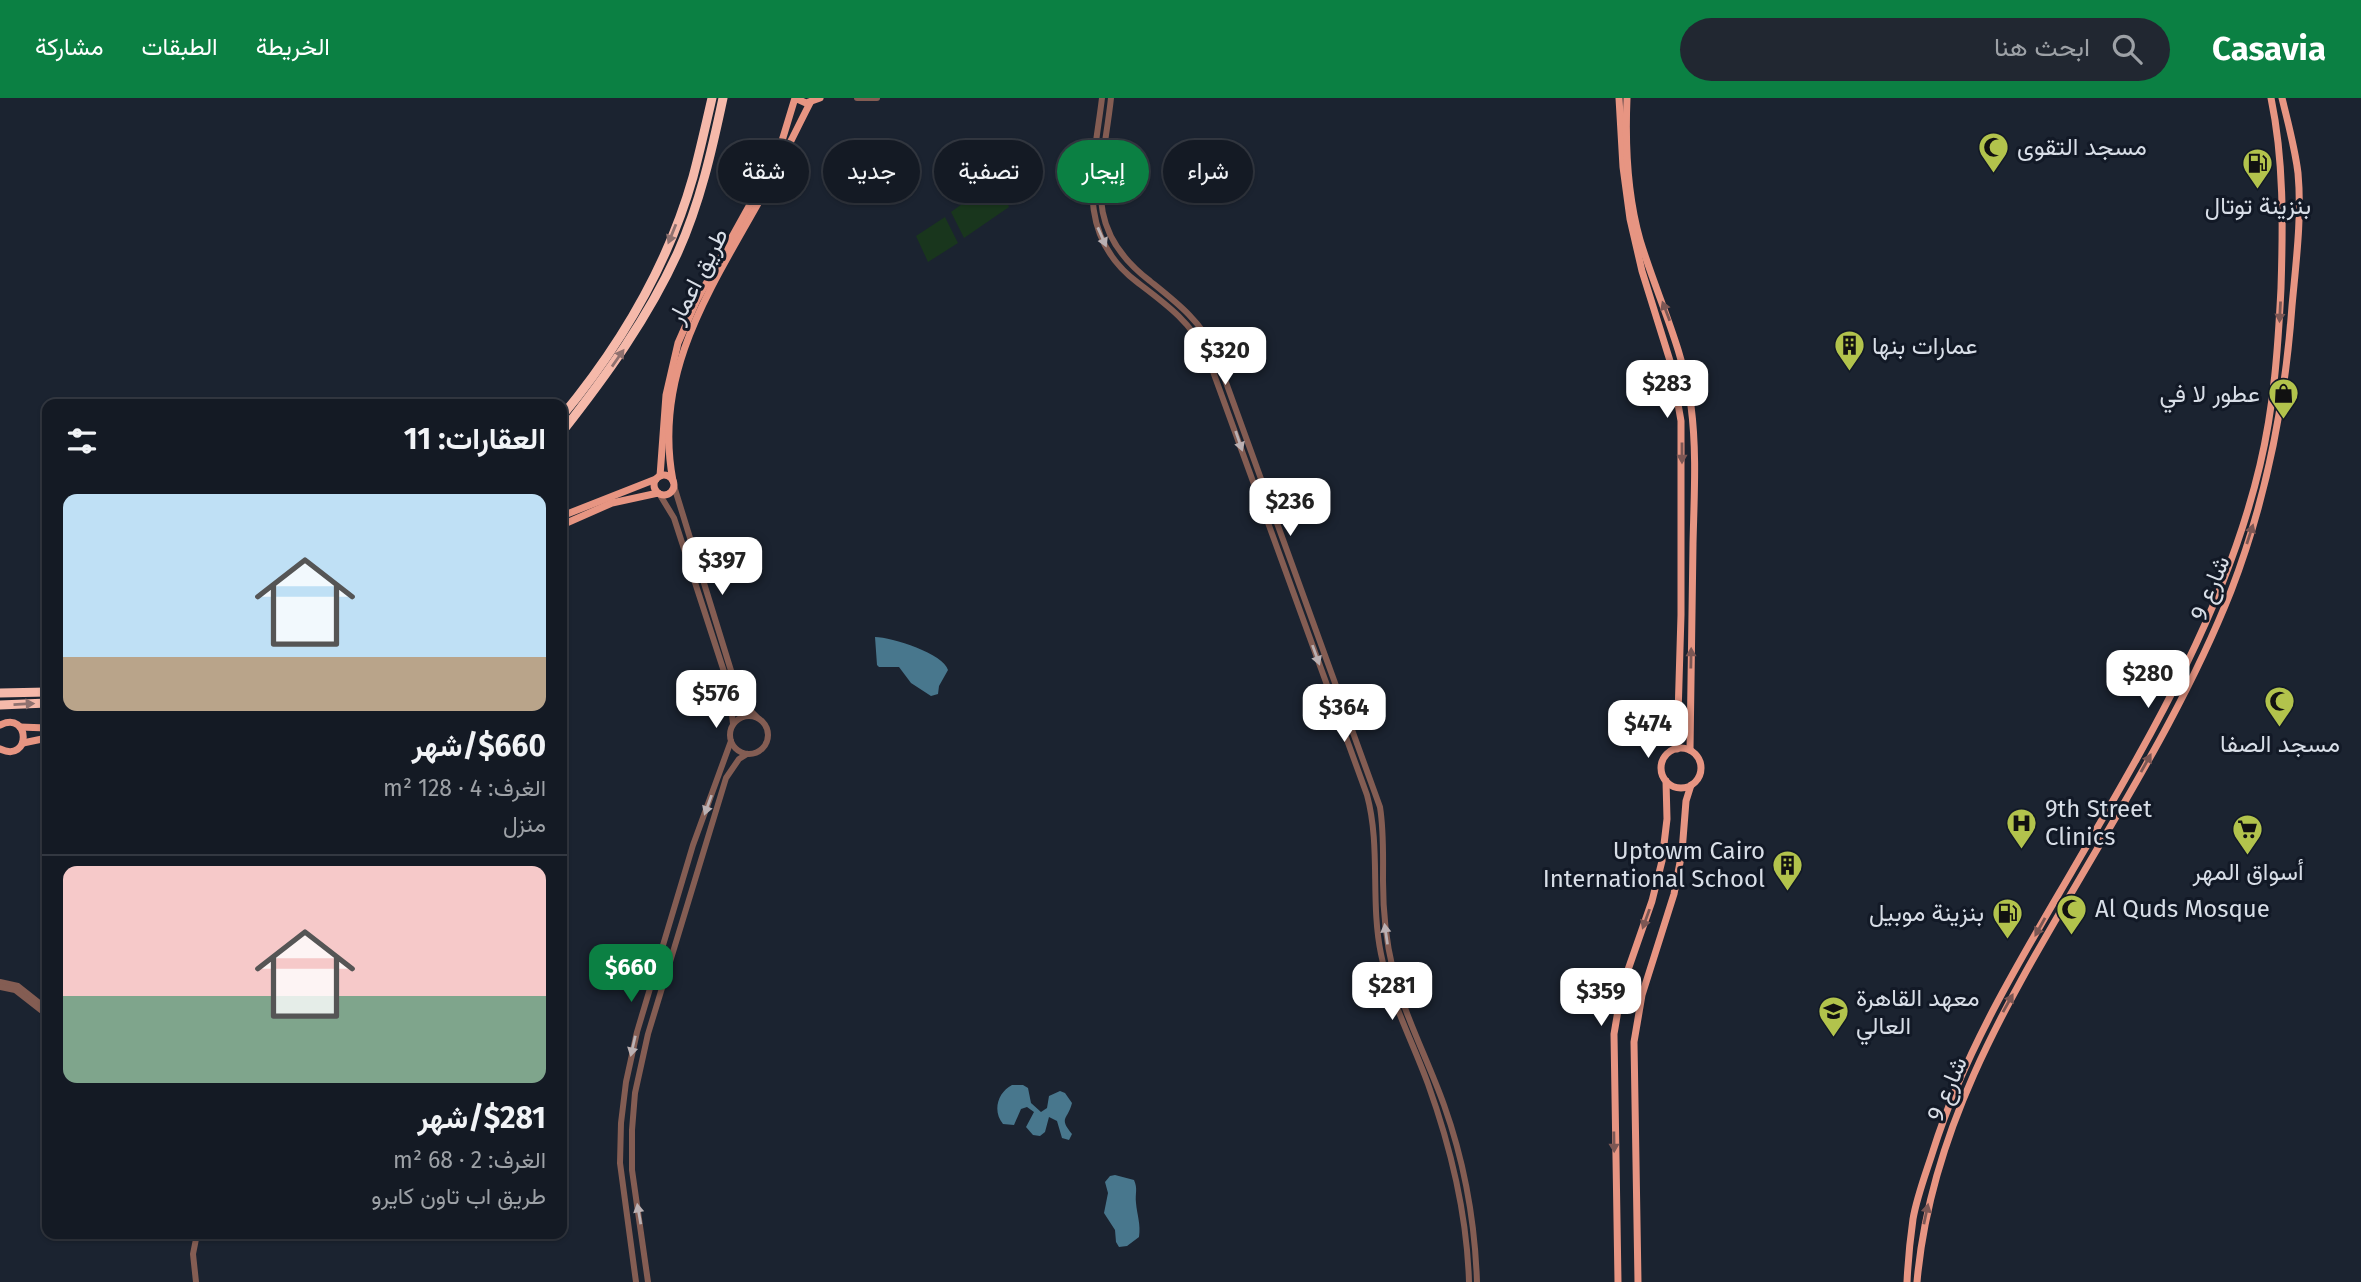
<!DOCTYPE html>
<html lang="ar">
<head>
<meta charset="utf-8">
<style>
	body { margin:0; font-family:"Fira Sans",Vazirmatn,sans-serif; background:#212731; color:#f1f3f6; direction:rtl; height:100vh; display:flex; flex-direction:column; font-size:26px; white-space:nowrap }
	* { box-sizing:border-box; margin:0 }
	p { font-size:23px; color:#9da1a6 }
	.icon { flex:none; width:38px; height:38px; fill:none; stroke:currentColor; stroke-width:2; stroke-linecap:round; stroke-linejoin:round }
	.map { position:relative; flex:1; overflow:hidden; direction:ltr }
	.details { position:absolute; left:42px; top:301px; width:525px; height:840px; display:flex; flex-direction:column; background:#141a24; border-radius:14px; box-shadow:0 2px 5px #0004,0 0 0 2px #333841; direction:rtl }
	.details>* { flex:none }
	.guide { position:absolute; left:588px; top:42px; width:665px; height:63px; direction:rtl; display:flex; gap:14px }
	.price { position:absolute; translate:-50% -60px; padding:0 16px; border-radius:14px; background:#fff; color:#222; font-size:23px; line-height:46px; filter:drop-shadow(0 2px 4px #0008) }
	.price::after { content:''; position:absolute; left:50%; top:42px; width:21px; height:16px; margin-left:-10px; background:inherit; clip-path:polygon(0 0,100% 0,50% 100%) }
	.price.current { background:#0b8043; color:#fff }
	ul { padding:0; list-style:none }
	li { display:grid; align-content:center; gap:14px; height:371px; padding:0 21px }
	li+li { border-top:2px solid #333841 }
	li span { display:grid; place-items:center; height:217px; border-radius:14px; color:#555 }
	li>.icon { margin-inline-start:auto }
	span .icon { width:126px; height:126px; fill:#fffc; stroke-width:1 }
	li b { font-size:30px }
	h2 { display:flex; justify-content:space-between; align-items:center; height:84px; padding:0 21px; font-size:30px }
	.chip { padding:0 24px; border-radius:32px; background:#141a24; box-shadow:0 2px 5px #0004,0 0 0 2px #333841; font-size:24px; line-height:63px }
	.chip.current { background:#0b8043; color:#fff }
	header { display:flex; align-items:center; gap:42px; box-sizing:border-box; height:98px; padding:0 35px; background:#0b8043; color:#fff }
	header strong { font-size:33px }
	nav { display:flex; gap:38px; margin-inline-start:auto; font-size:24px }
	.search { width:490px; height:63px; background:#212731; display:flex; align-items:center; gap:18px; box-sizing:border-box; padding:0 24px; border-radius:38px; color:#9da1a6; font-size:26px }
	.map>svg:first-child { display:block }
</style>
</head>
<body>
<header>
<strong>Casavia</strong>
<div class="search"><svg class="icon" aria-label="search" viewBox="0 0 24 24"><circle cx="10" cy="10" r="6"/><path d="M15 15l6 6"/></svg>ابحث هنا</div>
<nav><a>الخريطة</a><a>الطبقات</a><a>مشاركة</a></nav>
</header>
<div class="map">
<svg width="2361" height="1184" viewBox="0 0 2361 1184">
	<rect width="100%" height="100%" fill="#1b2330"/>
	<!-- green -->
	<g fill="#19361d">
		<path d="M 998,80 L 1009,109 L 964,140 L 951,114 Z"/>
		<path d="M 945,119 L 958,145 L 928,164 L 916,138 Z"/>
	</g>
	<!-- water -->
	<g fill="#48778d">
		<path d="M 875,539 C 892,539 944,556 948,572 L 939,588 L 938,596 L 931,598 L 911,585 L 899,569 L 879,569 L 877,567 Z"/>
		<path d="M 1012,987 L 1023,987 L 1028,990 L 1031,1005 L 1041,1014 L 1047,1010 L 1049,998 L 1060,993 L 1065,995 L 1072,1005 C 1068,1022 1058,1019 1072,1036 L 1069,1042 L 1062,1040 L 1057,1023 L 1049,1019 L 1045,1034 L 1040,1038 L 1033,1037 L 1026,1029 L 1034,1014 L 1027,1009 L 1021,1011 L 1014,1027 L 1003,1026 C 992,1013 998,994 1012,987 Z"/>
		<path d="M 1115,1077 L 1134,1082 C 1138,1091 1135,1095 1136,1105 C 1137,1117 1141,1126 1139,1139 L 1127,1148 L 1119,1149 L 1116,1144 L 1115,1132 L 1104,1115 L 1108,1095 L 1105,1084 L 1110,1078 Z"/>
	</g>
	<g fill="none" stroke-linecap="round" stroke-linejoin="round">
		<!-- minor -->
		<g stroke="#845d53" stroke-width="6">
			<path d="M 857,0 L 877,0"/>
			<path d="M 1102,0 C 1094,67 1073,136 1137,184 C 1166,206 1191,224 1207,257 L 1367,697 C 1381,749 1370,803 1381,856 C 1390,902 1412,942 1428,986 C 1451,1050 1467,1116 1469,1184"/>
			<path d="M 1111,0 C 1103,75 1079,129 1150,183 C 1176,204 1201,223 1215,254 L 1380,709 C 1384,734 1383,758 1383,783 C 1383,813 1386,843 1393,872 C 1405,919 1428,962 1444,1007 C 1464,1063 1475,1125 1477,1184"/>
			<path d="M 1215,254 L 1219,244 L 1226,237"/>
			<path d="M 674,388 L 737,592 L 747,609 L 757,619"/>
			<path d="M 660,397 L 674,420 L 729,589 L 733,626"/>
			<circle cx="749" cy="637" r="19"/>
			<path d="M 0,884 L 18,888 L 47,911"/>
			<path d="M 0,889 L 15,892 L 47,917"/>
			<path d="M 196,1184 L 193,1156 L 197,1136"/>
			<path d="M 636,1184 L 620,1065 L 621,1025 L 626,984 L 637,934 L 693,747 L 731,643"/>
			<path d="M 648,1184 L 632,1072 L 632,1032 L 635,995 L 648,936 L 726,680 L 739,661 L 747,656"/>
		</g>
		<!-- major -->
		<g stroke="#e79582" stroke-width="7">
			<path d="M 1619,0 L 1623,69 L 1630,121 L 1642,173 L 1671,266 L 1681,323 L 1681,517 L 1677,651"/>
			<path d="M 1627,0 C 1625,47 1627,96 1640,142 C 1657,198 1683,250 1691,308 C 1697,354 1694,400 1693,446 C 1692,515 1691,584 1690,652"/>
			<circle cx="664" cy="387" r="10"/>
			<path d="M 660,378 L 666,297 L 678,245 L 697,202 L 778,56 L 795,0 L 806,5 L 820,0"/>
			<path d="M 673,383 C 653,278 707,196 756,109 C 776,75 792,40 810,5"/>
			<path d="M 562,418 L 656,381"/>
			<path d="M 562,427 L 612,405 L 658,395"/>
			<path d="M 0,627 C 31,612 31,666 0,651"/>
			<path d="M 20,629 L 47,630"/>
			<path d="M 23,645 L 47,640"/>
			<circle cx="1681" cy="670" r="20"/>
			<path d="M 1618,1184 L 1614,936 L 1622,889 L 1652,803 L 1662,763 L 1667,721 L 1666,683"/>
			<path d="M 1638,1184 L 1634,944 L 1642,897 L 1674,796 L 1682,754 L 1686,703 L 1691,687"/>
			<path d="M 1907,1184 C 1908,1163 1910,1142 1913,1121 C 1917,1098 1926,1075 1933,1053 C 1964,954 2019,864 2071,775 C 2147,644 2225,515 2260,367 C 2274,308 2278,250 2281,190 C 2283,127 2284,62 2271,0"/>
			<path d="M 1917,1184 C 1931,1022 2016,890 2096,753 C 2145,670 2195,584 2231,493 C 2266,402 2285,305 2292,208 C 2296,164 2302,119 2298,75 C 2295,50 2288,25 2282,0"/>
		</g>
		<!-- highway -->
		<g stroke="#f5b9aa" stroke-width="9">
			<path d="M 562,318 C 620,248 668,167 693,79 C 700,53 706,26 712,0"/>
			<path d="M 562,334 C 606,278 648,220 678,154 C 700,105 712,52 723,0"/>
			<path d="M 0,595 L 47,594"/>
			<path d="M 0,607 L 47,605"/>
		</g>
	</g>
	<!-- one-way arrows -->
	<defs><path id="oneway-solid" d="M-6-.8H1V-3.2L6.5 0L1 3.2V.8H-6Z" transform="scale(1.75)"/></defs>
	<g fill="#8f716f">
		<use href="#oneway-solid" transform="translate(672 136) rotate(112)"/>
		<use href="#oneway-solid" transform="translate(618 260) rotate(-55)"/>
		<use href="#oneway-solid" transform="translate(24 606) rotate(-3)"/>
	</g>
	<g fill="#bbb1b3">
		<use href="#oneway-solid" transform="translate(1102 139) rotate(66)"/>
		<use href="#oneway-solid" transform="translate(1239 343) rotate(71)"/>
		<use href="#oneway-solid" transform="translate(1316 557) rotate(70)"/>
		<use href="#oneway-solid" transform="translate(708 707) rotate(110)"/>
		<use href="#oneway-solid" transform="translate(1386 836) rotate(-98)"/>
		<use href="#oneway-solid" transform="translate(633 948) rotate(103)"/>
		<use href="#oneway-solid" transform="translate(639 1116) rotate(-100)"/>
	</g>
	<g fill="#7c5754">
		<use href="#oneway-solid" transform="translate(1666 213) rotate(-111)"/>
		<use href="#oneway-solid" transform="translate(2280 214) rotate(93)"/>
		<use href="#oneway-solid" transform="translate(1682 355) rotate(90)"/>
		<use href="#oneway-solid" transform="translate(2250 436) rotate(-72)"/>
		<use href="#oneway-solid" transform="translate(1691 560) rotate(-89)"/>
		<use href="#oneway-solid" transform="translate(2146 665) rotate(-61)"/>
		<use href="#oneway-solid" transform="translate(1646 821) rotate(110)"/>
		<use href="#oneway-solid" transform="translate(2040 829) rotate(119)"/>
		<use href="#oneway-solid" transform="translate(2008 905) rotate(-61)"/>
		<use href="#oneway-solid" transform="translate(1614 1044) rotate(89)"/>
		<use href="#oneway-solid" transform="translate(1926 1116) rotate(-78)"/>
	</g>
	<!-- icons -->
	<defs>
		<symbol id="mosque-pin" viewBox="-11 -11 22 30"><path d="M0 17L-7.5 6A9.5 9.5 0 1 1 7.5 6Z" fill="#b2c34c" stroke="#121926"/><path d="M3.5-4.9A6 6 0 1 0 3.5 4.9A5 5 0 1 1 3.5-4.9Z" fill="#111"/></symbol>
		<symbol id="fuel-pin" viewBox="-11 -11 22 30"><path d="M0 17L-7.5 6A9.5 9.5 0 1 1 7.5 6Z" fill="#b2c34c" stroke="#121926"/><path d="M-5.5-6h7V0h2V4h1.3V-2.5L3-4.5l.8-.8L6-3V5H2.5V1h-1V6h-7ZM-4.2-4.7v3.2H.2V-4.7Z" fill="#111"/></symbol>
		<symbol id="building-pin" viewBox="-11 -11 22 30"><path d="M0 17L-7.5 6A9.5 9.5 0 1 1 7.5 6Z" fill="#b2c34c" stroke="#121926"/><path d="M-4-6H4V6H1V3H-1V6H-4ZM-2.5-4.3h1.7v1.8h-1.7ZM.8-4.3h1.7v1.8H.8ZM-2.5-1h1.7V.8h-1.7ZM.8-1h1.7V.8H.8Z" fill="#111"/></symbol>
		<symbol id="shop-pin" viewBox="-11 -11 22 30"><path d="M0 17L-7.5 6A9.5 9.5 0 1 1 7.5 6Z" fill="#b2c34c" stroke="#121926"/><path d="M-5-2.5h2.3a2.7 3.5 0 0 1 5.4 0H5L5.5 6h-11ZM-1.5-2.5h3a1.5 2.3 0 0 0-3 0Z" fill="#111"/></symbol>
		<symbol id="hospital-pin" viewBox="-11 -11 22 30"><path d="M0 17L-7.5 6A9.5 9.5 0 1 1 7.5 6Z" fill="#b2c34c" stroke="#121926"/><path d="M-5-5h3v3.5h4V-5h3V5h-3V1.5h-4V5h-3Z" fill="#111"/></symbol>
		<symbol id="supermarket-pin" viewBox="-11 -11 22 30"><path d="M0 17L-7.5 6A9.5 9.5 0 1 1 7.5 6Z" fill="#b2c34c" stroke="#121926"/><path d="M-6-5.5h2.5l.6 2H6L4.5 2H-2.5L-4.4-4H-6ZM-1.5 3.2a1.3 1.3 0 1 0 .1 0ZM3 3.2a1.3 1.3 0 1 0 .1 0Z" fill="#111"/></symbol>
		<symbol id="university-pin" viewBox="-11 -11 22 30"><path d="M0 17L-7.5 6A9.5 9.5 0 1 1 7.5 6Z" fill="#b2c34c" stroke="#121926"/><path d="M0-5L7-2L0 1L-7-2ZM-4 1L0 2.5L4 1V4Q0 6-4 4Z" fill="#111"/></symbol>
	</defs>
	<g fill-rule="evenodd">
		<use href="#mosque-pin" x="1976" y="32" width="35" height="47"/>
		<use href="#fuel-pin" x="2240" y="48" width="35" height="47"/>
		<use href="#building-pin" x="1832" y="230" width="35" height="47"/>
		<use href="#shop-pin" x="2266" y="278" width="35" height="47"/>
		<use href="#mosque-pin" x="2262" y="586" width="35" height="47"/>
		<use href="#hospital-pin" x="2004" y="708" width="35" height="47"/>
		<use href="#supermarket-pin" x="2230" y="714" width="35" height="47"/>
		<use href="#building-pin" x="1770" y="750" width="35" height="47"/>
		<use href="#mosque-pin" x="2054" y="794" width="35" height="47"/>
		<use href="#fuel-pin" x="1990" y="798" width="35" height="47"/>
		<use href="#university-pin" x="1816" y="896" width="35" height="47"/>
	</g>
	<g text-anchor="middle" stroke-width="6" stroke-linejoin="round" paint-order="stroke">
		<!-- poi labels -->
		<g font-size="24" fill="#d8dee7" stroke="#121926" text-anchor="start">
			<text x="2017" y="57">مسجد التقوى</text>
			<text x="2258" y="116" text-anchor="middle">بنزينة توتال</text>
			<text x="1872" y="256">عمارات بنها</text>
			<text x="2260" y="304" text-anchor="end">عطور لا في</text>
			<text x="2280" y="654" text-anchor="middle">مسجد الصفا</text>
			<text x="2045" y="719">9th Street<tspan x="2045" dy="28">Clinics</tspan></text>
			<text x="1765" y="761" text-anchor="end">Uptowm Cairo<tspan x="1765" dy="28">International School</tspan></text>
			<text x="2248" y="782" text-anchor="middle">أسواق المهر</text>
			<text x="2095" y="819">Al Quds Mosque</text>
			<text x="1984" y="823" text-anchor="end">بنزينة موبيل</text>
			<text x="1856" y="908">معهد القاهرة<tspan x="1856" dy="28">العالي</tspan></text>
		</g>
		<!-- street labels -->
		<g font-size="24" fill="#d8dee7" stroke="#121926">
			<text transform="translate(698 178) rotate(-63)" y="8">طريق اعمار</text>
			<text transform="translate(2210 490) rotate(-68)" y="8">شارع 9</text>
			<text transform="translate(1947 991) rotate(-67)" y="8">شارع 9</text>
		</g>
	</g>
</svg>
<b class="price" style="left:1225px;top:289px">$320</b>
<b class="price" style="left:1667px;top:322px">$283</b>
<b class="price" style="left:1290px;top:440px">$236</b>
<b class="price" style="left:722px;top:499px">$397</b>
<b class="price" style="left:2148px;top:612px">$280</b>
<b class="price" style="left:716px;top:632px">$576</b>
<b class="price" style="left:1344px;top:646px">$364</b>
<b class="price" style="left:1648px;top:662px">$474</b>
<b class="price current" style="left:631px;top:906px">$660</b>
<b class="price" style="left:1392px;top:924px">$281</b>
<b class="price" style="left:1601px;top:930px">$359</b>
<div class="guide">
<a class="chip">شراء</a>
<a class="chip current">إيجار</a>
<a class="chip">تصفية</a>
<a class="chip">جديد</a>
<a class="chip">شقة</a>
</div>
<section class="details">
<h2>العقارات: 11<svg class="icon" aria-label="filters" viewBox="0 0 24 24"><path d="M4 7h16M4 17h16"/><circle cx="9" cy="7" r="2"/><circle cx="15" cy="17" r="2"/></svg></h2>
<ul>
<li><span style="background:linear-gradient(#bfe0f5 75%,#b9a48a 0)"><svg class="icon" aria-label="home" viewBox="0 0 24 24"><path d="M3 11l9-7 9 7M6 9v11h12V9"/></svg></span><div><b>$660/شهر</b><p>الغرف: 4 · 128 m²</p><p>منزل</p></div></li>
<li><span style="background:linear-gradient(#f6c9c9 60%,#7fa58c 0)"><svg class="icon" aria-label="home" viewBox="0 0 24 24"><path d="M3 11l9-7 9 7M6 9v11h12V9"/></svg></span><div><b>$281/شهر</b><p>الغرف: 2 · 68 m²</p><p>طريق اب تاون كايرو</p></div></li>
</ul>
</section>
</div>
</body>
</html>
